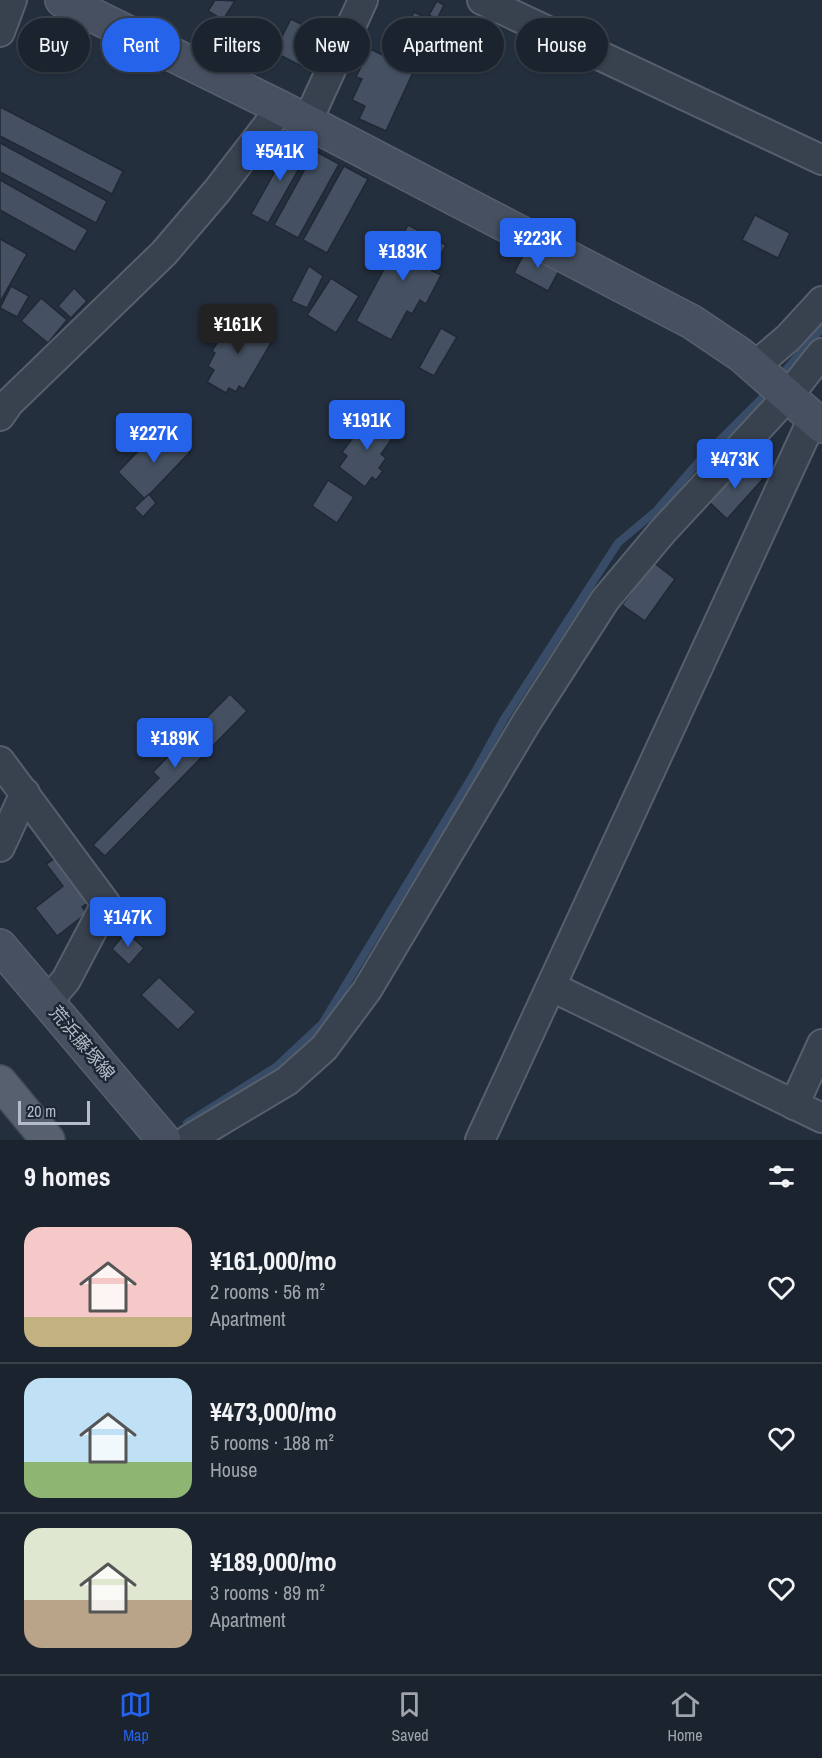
<!DOCTYPE html>
<html lang="en">
<head>
<meta charset="utf-8">
<style>
	body { margin:0; font-family:"Archivo Narrow","Noto Sans JP",sans-serif; background:#282f3a; color:#f1f3f6; height:100vh; display:flex; flex-direction:column; font-size:22px; white-space:nowrap }
	* { box-sizing:border-box; margin:0 }
	p { font-size:20px; color:#a0a4aa }
	.icon { flex:none; width:33px; height:33px; fill:none; stroke:currentColor; stroke-width:2; stroke-linecap:round; stroke-linejoin:round }
	.map { position:relative; height:1140px; overflow:hidden }
	.sheet { display:flex; flex-direction:column; background:#1b232e; flex:1 }
	.sheet>* { flex:none }
	.hud { position:absolute; left:18px; top:18px; width:786px; height:54px; display:flex; gap:12px }
	.scale { position:absolute; left:18px; bottom:15px; width:72px; box-sizing:border-box; padding-left:6px; border:3px solid #b4bcc9; border-top:0; font-size:16px; line-height:21px; white-space:nowrap; color:#b4bcc9; -webkit-text-stroke:4px #1d2633; paint-order:stroke }
	.price { position:absolute; translate:-50% -51px; padding:0 14px; border-radius:6px; background:#2563eb; color:#fff; font-size:20px; line-height:39px; filter:drop-shadow(0 2px 3px #0008) }
	.price::after { content:''; position:absolute; left:50%; top:36px; width:18px; height:14px; margin-left:-9px; background:inherit; clip-path:polygon(0 0,100% 0,50% 100%) }
	.price.on { background:#222; color:#fff }
	ul { padding:0; list-style:none }
	li { display:flex; align-items:center; gap:18px; height:150px; padding:0 24px }
	li+li { border-top:2px solid #39404a }
	li span { display:grid; place-items:center; flex:none; width:168px; height:120px; border-radius:18px; color:#555 }
	li>.icon { margin-inline-start:auto }
	span .icon { width:72px; height:72px; fill:#fffc; stroke-width:1 }
	li b { font-size:26px }
	h2 { display:flex; justify-content:space-between; align-items:center; height:72px; padding:0 24px; font-size:26px }
	.pill { padding:0 21px; border-radius:27px; background:#1b232e; box-shadow:0 2px 4px #0004,0 0 0 2px #39404a; font-size:21px; line-height:54px }
	.pill.on { background:#2563eb; color:#fff }
	.tabs { display:flex; justify-content:space-around; align-items:center; height:84px; border-top:2px solid #39404a; background:#1b232e; font-size:16px; color:#a0a4aa }
	.tabs a { display:grid; justify-items:center; gap:3px }
	.tabs .on { color:#2563eb }
	.map>svg:first-child { display:block }
</style>
</head>
<body>
<div class="map">
<svg width="822" height="1140" viewBox="0 0 822 1140">
	<rect width="100%" height="100%" fill="#242f3e"/>
	<g fill="none" stroke-linecap="round" stroke-linejoin="round">
		<!-- stream -->
		<g stroke="#394c67" stroke-width="8">
			<path d="M 778,379 L 822,328"/>
			<path d="M 187,1123 L 276,1067 L 322,1024 L 476,770 L 504,719 L 618,543 L 656,511 L 700,460 L 769,391"/>
		</g>
	</g>
	<!-- building -->
	<g fill="#455162" stroke="#1f2835" stroke-width="1.5">
		<path d="M 215,0 L 235,1 L 223,20 L 208,11 Z"/>
		<path d="M 437,1 L 444,5 L 437,19 L 429,15 Z"/>
		<path d="M 414,12 L 435,22 L 418,61 L 412,58 L 409,65 L 393,58 Z"/>
		<path d="M 291,19 L 320,34 L 303,67 L 274,52 Z"/>
		<path d="M 370,49 L 414,70 L 386,131 L 359,119 L 365,106 L 352,100 L 362,79 L 356,77 Z"/>
		<path d="M 0,107 L 123,171 L 112,194 L 0,136 Z"/>
		<path d="M 292,141 L 309,151 L 268,223 L 251,214 Z"/>
		<path d="M 0,143 L 107,201 L 96,223 L 0,172 Z"/>
		<path d="M 315,151 L 339,164 L 298,238 L 274,225 Z"/>
		<path d="M 344,166 L 368,179 L 327,253 L 303,240 Z"/>
		<path d="M 0,180 L 88,230 L 75,252 L 0,210 Z"/>
		<path d="M 755,215 L 790,233 L 778,258 L 742,240 Z"/>
		<path d="M 408,225 L 446,245 L 432,271 L 441,275 L 426,304 L 420,300 L 412,314 L 407,311 L 391,340 L 356,321 L 383,271 L 380,269 L 389,251 L 393,253 Z"/>
		<path d="M 0,239 L 27,254 L 0,302 Z"/>
		<path d="M 528,246 L 562,265 L 548,291 L 514,273 Z"/>
		<path d="M 309,266 L 323,276 L 307,308 L 291,301 Z"/>
		<path d="M 331,278 L 359,296 L 336,333 L 307,315 Z"/>
		<path d="M 11,286 L 29,296 L 17,317 L 0,308 Z"/>
		<path d="M 74,288 L 87,301 L 71,318 L 58,306 Z"/>
		<path d="M 41,298 L 67,320 L 48,343 L 21,321 Z"/>
		<path d="M 239,315 L 275,336 L 244,389 L 239,386 L 236,392 L 229,388 L 226,393 L 207,382 L 214,370 L 208,366 L 215,353 L 212,351 L 223,333 L 227,335 Z"/>
		<path d="M 441,328 L 457,337 L 434,376 L 419,368 Z"/>
		<path d="M 371,414 L 396,433 L 381,454 L 386,458 L 379,468 L 383,471 L 376,480 L 372,477 L 365,487 L 339,467 L 347,456 L 342,452 Z"/>
		<path d="M 167,429 L 190,452 L 145,499 L 118,472 L 145,444 L 149,448 Z"/>
		<path d="M 743,461 L 763,479 L 727,519 L 707,500 Z"/>
		<path d="M 328,480 L 354,497 L 337,523 L 312,506 Z"/>
		<path d="M 149,494 L 156,503 L 143,517 L 134,508 Z"/>
		<path d="M 653,562 L 675,579 L 645,621 L 622,605 Z"/>
		<path d="M 230,694 L 247,711 L 105,856 L 93,845 L 159,778 L 153,772 Z"/>
		<path d="M 57,857 L 91,901 L 82,907 L 87,913 L 57,936 L 35,908 L 63,886 L 46,864 Z"/>
		<path d="M 126,932 L 144,948 L 129,965 L 112,949 Z"/>
		<path d="M 159,977 L 196,1012 L 178,1030 L 141,995 Z"/>
	</g>
	<g fill="none" stroke-linecap="round" stroke-linejoin="round">
		<defs>
			<g id="street">
				<path d="M 482,0 L 822,160"/>
				<path d="M 0,32 L 12,0"/>
				<path d="M 307,122 L 363,0"/>
				<path d="M 755,366 L 788,338 L 822,301"/>
				<path d="M 0,416 L 9,403 L 164,253 L 217,191 L 281,108"/>
				<path d="M 0,761 L 106,904 L 66,980 L 47,1002"/>
				<path d="M 0,847 L 25,793"/>
				<path d="M 552,987 L 822,1118"/>
				<path d="M 794,1105 L 822,1044"/>
				<path d="M 188,1140 L 287,1081 L 324,1048 L 367,990 L 526,723 L 605,600 L 663,531 L 788,396 L 822,353"/>
				<path d="M 480,1140 L 813,418"/>
			</g>
			<g id="secondary">
				<path d="M 62,0 L 281,108 L 692,322 L 741,355 L 822,426"/>
				<path d="M 0,946 L 164,1140"/>
			</g>
			<path id="primary" d="M 0,1082 L 48,1140"/>
		</defs>
		<!-- street casing -->
		<use href="#street" stroke="#565f6c" stroke-width="32"/>
		<!-- secondary casing -->
		<use href="#secondary" stroke="#565f6c" stroke-width="36"/>
		<!-- primary casing -->
		<use href="#primary" stroke="#414a57" stroke-width="36"/>
		<!-- street -->
		<use href="#street" stroke="#38414e" stroke-width="28"/>
		<!-- secondary -->
		<use href="#secondary" stroke="#465061" stroke-width="33"/>
		<!-- primary -->
		<use href="#primary" stroke="#56606e" stroke-width="33"/>
	</g>
	<g text-anchor="middle" stroke-width="5" stroke-linejoin="round" paint-order="stroke">
		<!-- street labels -->
		<g font-size="18" fill="#b4bcc9" stroke="#1d2633">
			<text transform="translate(82 1043) rotate(50)" y="6">荒浜藤塚線</text>
		</g>
	</g>
</svg>
<div class="scale">20 m</div>
<b class="price" style="left:280px;top:182px">¥541K</b>
<b class="price" style="left:538px;top:269px">¥223K</b>
<b class="price" style="left:403px;top:282px">¥183K</b>
<b class="price on" style="left:238px;top:355px">¥161K</b>
<b class="price" style="left:367px;top:451px">¥191K</b>
<b class="price" style="left:154px;top:464px">¥227K</b>
<b class="price" style="left:735px;top:490px">¥473K</b>
<b class="price" style="left:175px;top:769px">¥189K</b>
<b class="price" style="left:128px;top:948px">¥147K</b>
<div class="hud">
<a class="pill">Buy</a>
<a class="pill on">Rent</a>
<a class="pill">Filters</a>
<a class="pill">New</a>
<a class="pill">Apartment</a>
<a class="pill">House</a>
</div>
</div>
<section class="sheet">
<h2>9 homes<svg class="icon" aria-label="filters" viewBox="0 0 24 24"><path d="M4 7h16M4 17h16"/><circle cx="9" cy="7" r="2"/><circle cx="15" cy="17" r="2"/></svg></h2>
<ul>
<li><span style="background:linear-gradient(#f6c9c9 75%,#c2b280 0)"><svg class="icon" aria-label="home" viewBox="0 0 24 24"><path d="M3 11l9-7 9 7M6 9v11h12V9"/></svg></span><div><b>¥161,000/mo</b><p>2 rooms · 56 m²</p><p>Apartment</p></div><svg class="icon" aria-label="heart" viewBox="0 0 24 24"><path d="M12 20l-8-8c-3-5 5-10 8-4 3-6 11-1 8 4z"/></svg></li>
<li><span style="background:linear-gradient(#bfe0f5 70%,#8fb573 0)"><svg class="icon" aria-label="home" viewBox="0 0 24 24"><path d="M3 11l9-7 9 7M6 9v11h12V9"/></svg></span><div><b>¥473,000/mo</b><p>5 rooms · 188 m²</p><p>House</p></div><svg class="icon" aria-label="heart" viewBox="0 0 24 24"><path d="M12 20l-8-8c-3-5 5-10 8-4 3-6 11-1 8 4z"/></svg></li>
<li><span style="background:linear-gradient(#dfe7d0 60%,#b9a48a 0)"><svg class="icon" aria-label="home" viewBox="0 0 24 24"><path d="M3 11l9-7 9 7M6 9v11h12V9"/></svg></span><div><b>¥189,000/mo</b><p>3 rooms · 89 m²</p><p>Apartment</p></div><svg class="icon" aria-label="heart" viewBox="0 0 24 24"><path d="M12 20l-8-8c-3-5 5-10 8-4 3-6 11-1 8 4z"/></svg></li>
</ul>
</section>
<nav class="tabs">
<a class="on"><svg class="icon" aria-label="map" viewBox="0 0 24 24"><path d="M3 6l6-2 6 2 6-2v14l-6 2-6-2-6 2zM9 4v14M15 6v14"/></svg>Map</a>
<a><svg class="icon" aria-label="saved" viewBox="0 0 24 24"><path d="M7 4h10v16l-5-4-5 4z"/></svg>Saved</a>
<a><svg class="icon" aria-label="home" viewBox="0 0 24 24"><path d="M3 11l9-7 9 7M6 9v11h12V9"/></svg>Home</a>
</nav>
</body>
</html>
